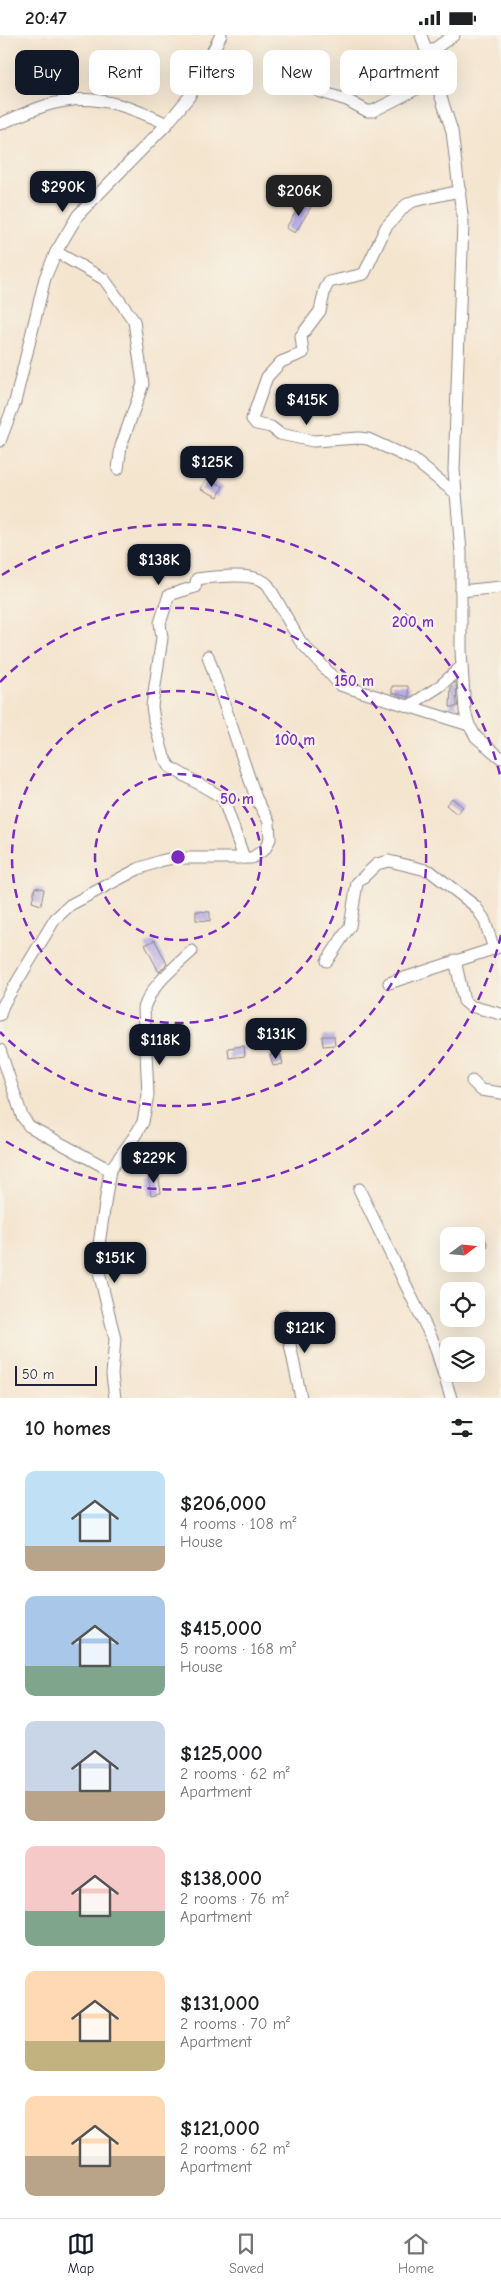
<!DOCTYPE html>
<html lang="en">
<head>
<meta charset="utf-8">
<style>
	body { margin:0; font-family:"Comic Neue",sans-serif; background:#f2f2f2; color:#202124; height:100vh; display:flex; flex-direction:column; font-size:19px; white-space:nowrap }
	* { box-sizing:border-box; margin:0 }
	p { font-size:16px; color:#757577 }
	.icon { flex:none; width:28px; height:28px; fill:none; stroke:currentColor; stroke-width:2; stroke-linecap:round; stroke-linejoin:round }
	.map { position:relative; height:1363px; overflow:hidden }
	.sheet { display:flex; flex-direction:column; background:#fff; flex:1 }
	.sheet>* { flex:none }
	.top-card { position:absolute; left:15px; top:15px; width:471px; height:45px; display:flex; gap:10px }
	.needle { width:32px; rotate:74deg }
	.fabs { position:absolute; left:440px; top:1192px; display:grid; gap:10px }
	.fabs a { display:grid; place-items:center; width:45px; height:45px; border-radius:10px; background:#fff; box-shadow:0 5px 20px #0002; font-size:25px }
	.scale { position:absolute; left:15px; bottom:12px; width:82px; box-sizing:border-box; padding-left:5px; border:2px solid #22223b; border-top:0; font-size:14px; line-height:18px; white-space:nowrap; color:#22223b; -webkit-text-stroke:4px #f7f3e8; paint-order:stroke }
	.price { position:absolute; translate:-50% -42px; padding:0 11px; border-radius:10px; background:#111827; color:#fff; font-size:16px; line-height:32px; filter:drop-shadow(0 1px 2px #0008) }
	.price::after { content:''; position:absolute; left:50%; top:30px; width:15px; height:11px; margin-left:-8px; background:inherit; clip-path:polygon(0 0,100% 0,50% 100%) }
	.price.selected { background:#222; color:#fff }
	ul { padding:0; list-style:none }
	li { display:flex; align-items:center; gap:15px; height:125px; padding:0 25px }
	li span { display:grid; place-items:center; flex:none; width:140px; height:100px; border-radius:10px; color:#555 }
	li>.icon { margin-inline-start:auto }
	span .icon { width:60px; height:60px; fill:#fffc; stroke-width:1 }
	li b { font-size:21px }
	h2 { display:flex; justify-content:space-between; align-items:center; height:60px; padding:0 25px; font-size:21px }
	.tag { padding:0 18px; border-radius:10px; background:#fff; box-shadow:0 5px 20px #0002; font-size:18px; line-height:45px }
	.tag.selected { background:#111827; color:#fff }
	.status { display:flex; justify-content:space-between; align-items:center; height:35px; padding:0 25px; background:#fff; direction:ltr }
	.status svg { height:14px; fill:currentColor }
	.tab-bar { display:flex; justify-content:space-around; align-items:center; height:70px; border-top:1px solid #e0e0e0; background:#fff; font-size:14px; color:#757577 }
	.tab-bar a { display:grid; justify-items:center; gap:2px }
	.tab-bar .selected { color:#111827 }
	.map>svg:first-child { display:block }
</style>
</head>
<body>
<div class="status"><b>20:47</b><svg viewBox="0 0 49 12"><path d="M0 12V9h3v3zM5 12V6h3v6zM10 12V3h3v9zM15 12V0h3v12zM26 1h20v11H26zM47 4h2v5h-2z"/></svg></div>
<div class="map">
<svg width="501" height="1363" viewBox="0 0 501 1363">
	<rect width="100%" height="100%" fill="#f7f3e8"/>
	<filter id="ink" filterUnits="userSpaceOnUse"><feTurbulence type="fractalNoise" baseFrequency=".02" numOctaves="2"/><feDisplacementMap in="SourceGraphic" scale="10" xChannelSelector="R" yChannelSelector="G"/><feConvolveMatrix kernelMatrix="1 2 1 2 8 2 1 2 1" color-interpolation-filters="sRGB"/></filter>
	<filter id="wash" filterUnits="userSpaceOnUse"><feTurbulence type="fractalNoise" baseFrequency=".0096" numOctaves="4" result="noise"/><feDisplacementMap in="SourceGraphic" scale="20" xChannelSelector="R" yChannelSelector="G"/><feGaussianBlur stdDeviation="1.12" result="paint"/><feColorMatrix in="noise" values="0 0 0 0 0 0 0 0 0 0 0 0 0 0 0 0 0 1.4 0 .05"/><feComposite in="paint" operator="in"/></filter>
	<g filter="url(#wash)">
		<rect width="100%" height="100%" fill="#f4e5cf"/>
		<g id="blocks">
			<!-- building -->
			<g fill="#b2a9df">
				<path d="M 302,166 L 311,172 L 295,198 L 286,193 Z"/>
				<path d="M 206,444 L 223,451 L 218,462 L 201,454 Z"/>
				<path d="M 455,647 L 456,647 L 457,672 L 450,672 L 451,651 Z"/>
				<path d="M 392,651 L 408,651 L 409,662 L 392,658 Z"/>
				<path d="M 452,763 L 463,772 L 457,779 L 446,770 Z"/>
				<path d="M 35,852 L 44,854 L 41,870 L 32,867 Z"/>
				<path d="M 196,876 L 210,877 L 210,886 L 196,885 Z"/>
				<path d="M 155,905 L 167,929 L 159,937 L 145,910 Z"/>
				<path d="M 322,1001 L 334,1001 L 335,1010 L 323,1011 Z"/>
				<path d="M 244,1011 L 245,1021 L 229,1023 L 228,1013 Z"/>
				<path d="M 280,1018 L 283,1029 L 273,1031 L 270,1020 Z"/>
				<path d="M 158,1138 L 161,1158 L 151,1160 L 148,1140 Z"/>
				<path d="M 484,1200 L 488,1211 L 479,1214 L 476,1203 Z"/>
			</g>
		</g>
	</g>
	<g filter="url(#ink)">
		<use href="#blocks" fill-opacity="0" stroke="#8b8485" stroke-width="1"/>
		<g fill="none" stroke-linecap="round" stroke-linejoin="round">
			<defs>
				<g id="street">
					<path d="M 421,0 L 452,96 L 463,188 L 454,435 L 461,517 L 461,616 L 465,676 L 469,690 L 476,702 L 501,723"/>
					<path d="M 427,19 L 454,0"/>
					<path d="M 318,56 L 347,65 L 367,76 L 373,76 L 436,44"/>
					<path d="M 0,89 C 21,80 43,69 66,66 C 101,60 136,74 167,89"/>
					<path d="M 56,217 L 104,244 L 134,286 L 143,349 L 121,411 L 118,434"/>
					<path d="M 0,406 L 15,367 L 45,243 L 56,217 L 78,180 L 167,89 L 189,62 L 221,0"/>
					<path d="M 454,457 L 414,425 L 368,404 L 359,403 L 313,406 L 280,399 L 271,392 L 256,389 L 252,384 L 267,342 L 281,327 L 303,318 L 301,301 L 320,276 L 325,254 L 329,247 L 364,239 L 386,192 L 406,170 L 414,166 L 460,156"/>
					<path d="M 461,556 L 501,552"/>
					<path d="M 409,671 L 440,651 L 462,631"/>
					<path d="M 244,823 L 223,763 L 170,732 L 164,722 L 154,685 L 152,671 L 162,603 L 160,588 L 169,560 L 195,552 L 197,544 C 213,542 256,536 268,550 L 300,606 L 340,650 L 469,690"/>
					<path d="M 455,925 L 464,966 L 470,971 L 501,979"/>
					<path d="M 327,926 L 350,891 L 357,848 L 377,829 L 389,826 L 430,836 L 475,871 L 484,884 L 494,914"/>
					<path d="M 389,948 L 499,912"/>
					<path d="M 0,980 L 3,970 L 55,884 L 70,870 L 138,834 L 160,826 L 173,823 L 252,823 L 265,814 L 270,804 L 269,787 L 256,763 L 208,621"/>
					<path d="M 0,1015 L 22,1081 L 29,1091 L 110,1135"/>
					<path d="M 472,1046 L 481,1055 L 501,1058"/>
					<path d="M 359,1154 L 434,1308 L 451,1363"/>
					<path d="M 284,1280 L 301,1363"/>
					<path d="M 115,1363 L 112,1340 L 115,1304 L 99,1237 L 98,1216 L 110,1135 L 136,1099 L 143,1087 L 145,1076 L 148,1060 L 144,973 C 152,949 174,933 192,916"/>
				</g>
			</defs>
			<!-- street casing -->
			<use href="#street" stroke="#8b8485" stroke-width="13"/>
			<!-- street -->
			<use href="#street" stroke="#fff" stroke-width="11"/>
		</g>
	</g>
	<!-- distance rings -->
	<g fill="none" stroke="#7b2cbf" stroke-width="2.5" stroke-dasharray="9 6">
		<circle cx="178" cy="822" r="83"/>
		<circle cx="178" cy="822" r="166"/>
		<path d="M0 647A249 249 0 1 1 0 997"/>
		<path d="M501 900A332 332 0 0 1 2 1104M2 540A332 332 0 0 1 501 744"/>
	</g>
	<circle cx="178" cy="822" r="8" fill="#7b2cbf" stroke="#f7f3e8" stroke-width="2.5"/>
	<g font-size="15" text-anchor="middle" font-weight="bold" fill="#7b2cbf" stroke="#f7f3e8" stroke-width="4.5" stroke-linejoin="round" paint-order="stroke">
		<text x="413" y="592">200 m</text>
		<text x="354" y="651">150 m</text>
		<text x="295" y="710">100 m</text>
		<text x="237" y="769">50 m</text>
	</g>
</svg>
<div class="fabs">
<a><svg class="needle" viewBox="-14 -14 28 28"><path d="M0-13l5 13h-10z" fill="#e53935"/><path d="M0 13l5-13h-10z" fill="#757577"/></svg></a>
<a><svg class="icon" aria-label="locate" viewBox="0 0 24 24"><circle cx="12" cy="12" r="6"/><path d="M12 2v4M12 18v4M2 12h4M18 12h4"/></svg></a>
<a><svg class="icon" aria-label="layers" viewBox="0 0 24 24"><path d="M12 4l9 5-9 5-9-5zM3 14l9 5 9-5"/></svg></a>
</div>
<div class="scale">50 m</div>
<b class="price" style="left:63px;top:178px">$290K</b>
<b class="price selected" style="left:299px;top:182px">$206K</b>
<b class="price" style="left:307px;top:391px">$415K</b>
<b class="price" style="left:212px;top:453px">$125K</b>
<b class="price" style="left:159px;top:551px">$138K</b>
<b class="price" style="left:276px;top:1025px">$131K</b>
<b class="price" style="left:160px;top:1031px">$118K</b>
<b class="price" style="left:154px;top:1149px">$229K</b>
<b class="price" style="left:115px;top:1249px">$151K</b>
<b class="price" style="left:305px;top:1319px">$121K</b>
<div class="top-card">
<a class="tag selected">Buy</a>
<a class="tag">Rent</a>
<a class="tag">Filters</a>
<a class="tag">New</a>
<a class="tag">Apartment</a>
</div>
</div>
<section class="sheet">
<h2>10 homes<svg class="icon" aria-label="filters" viewBox="0 0 24 24"><path d="M4 7h16M4 17h16"/><circle cx="9" cy="7" r="2"/><circle cx="15" cy="17" r="2"/></svg></h2>
<ul>
<li><span style="background:linear-gradient(#bfe0f5 75%,#b9a48a 0)"><svg class="icon" aria-label="home" viewBox="0 0 24 24"><path d="M3 11l9-7 9 7M6 9v11h12V9"/></svg></span><div><b>$206,000</b><p>4 rooms · 108 m²</p><p>House</p></div></li>
<li><span style="background:linear-gradient(#a9c7e8 70%,#7fa58c 0)"><svg class="icon" aria-label="home" viewBox="0 0 24 24"><path d="M3 11l9-7 9 7M6 9v11h12V9"/></svg></span><div><b>$415,000</b><p>5 rooms · 168 m²</p><p>House</p></div></li>
<li><span style="background:linear-gradient(#c9d6e8 70%,#b9a48a 0)"><svg class="icon" aria-label="home" viewBox="0 0 24 24"><path d="M3 11l9-7 9 7M6 9v11h12V9"/></svg></span><div><b>$125,000</b><p>2 rooms · 62 m²</p><p>Apartment</p></div></li>
<li><span style="background:linear-gradient(#f6c9c9 65%,#7fa58c 0)"><svg class="icon" aria-label="home" viewBox="0 0 24 24"><path d="M3 11l9-7 9 7M6 9v11h12V9"/></svg></span><div><b>$138,000</b><p>2 rooms · 76 m²</p><p>Apartment</p></div></li>
<li><span style="background:linear-gradient(#ffd9b3 70%,#c2b280 0)"><svg class="icon" aria-label="home" viewBox="0 0 24 24"><path d="M3 11l9-7 9 7M6 9v11h12V9"/></svg></span><div><b>$131,000</b><p>2 rooms · 70 m²</p><p>Apartment</p></div></li>
<li><span style="background:linear-gradient(#ffd9b3 60%,#b9a48a 0)"><svg class="icon" aria-label="home" viewBox="0 0 24 24"><path d="M3 11l9-7 9 7M6 9v11h12V9"/></svg></span><div><b>$121,000</b><p>2 rooms · 62 m²</p><p>Apartment</p></div></li>
</ul>
</section>
<nav class="tab-bar">
<a class="selected"><svg class="icon" aria-label="map" viewBox="0 0 24 24"><path d="M3 6l6-2 6 2 6-2v14l-6 2-6-2-6 2zM9 4v14M15 6v14"/></svg>Map</a>
<a><svg class="icon" aria-label="saved" viewBox="0 0 24 24"><path d="M7 4h10v16l-5-4-5 4z"/></svg>Saved</a>
<a><svg class="icon" aria-label="home" viewBox="0 0 24 24"><path d="M3 11l9-7 9 7M6 9v11h12V9"/></svg>Home</a>
</nav>
</body>
</html>
